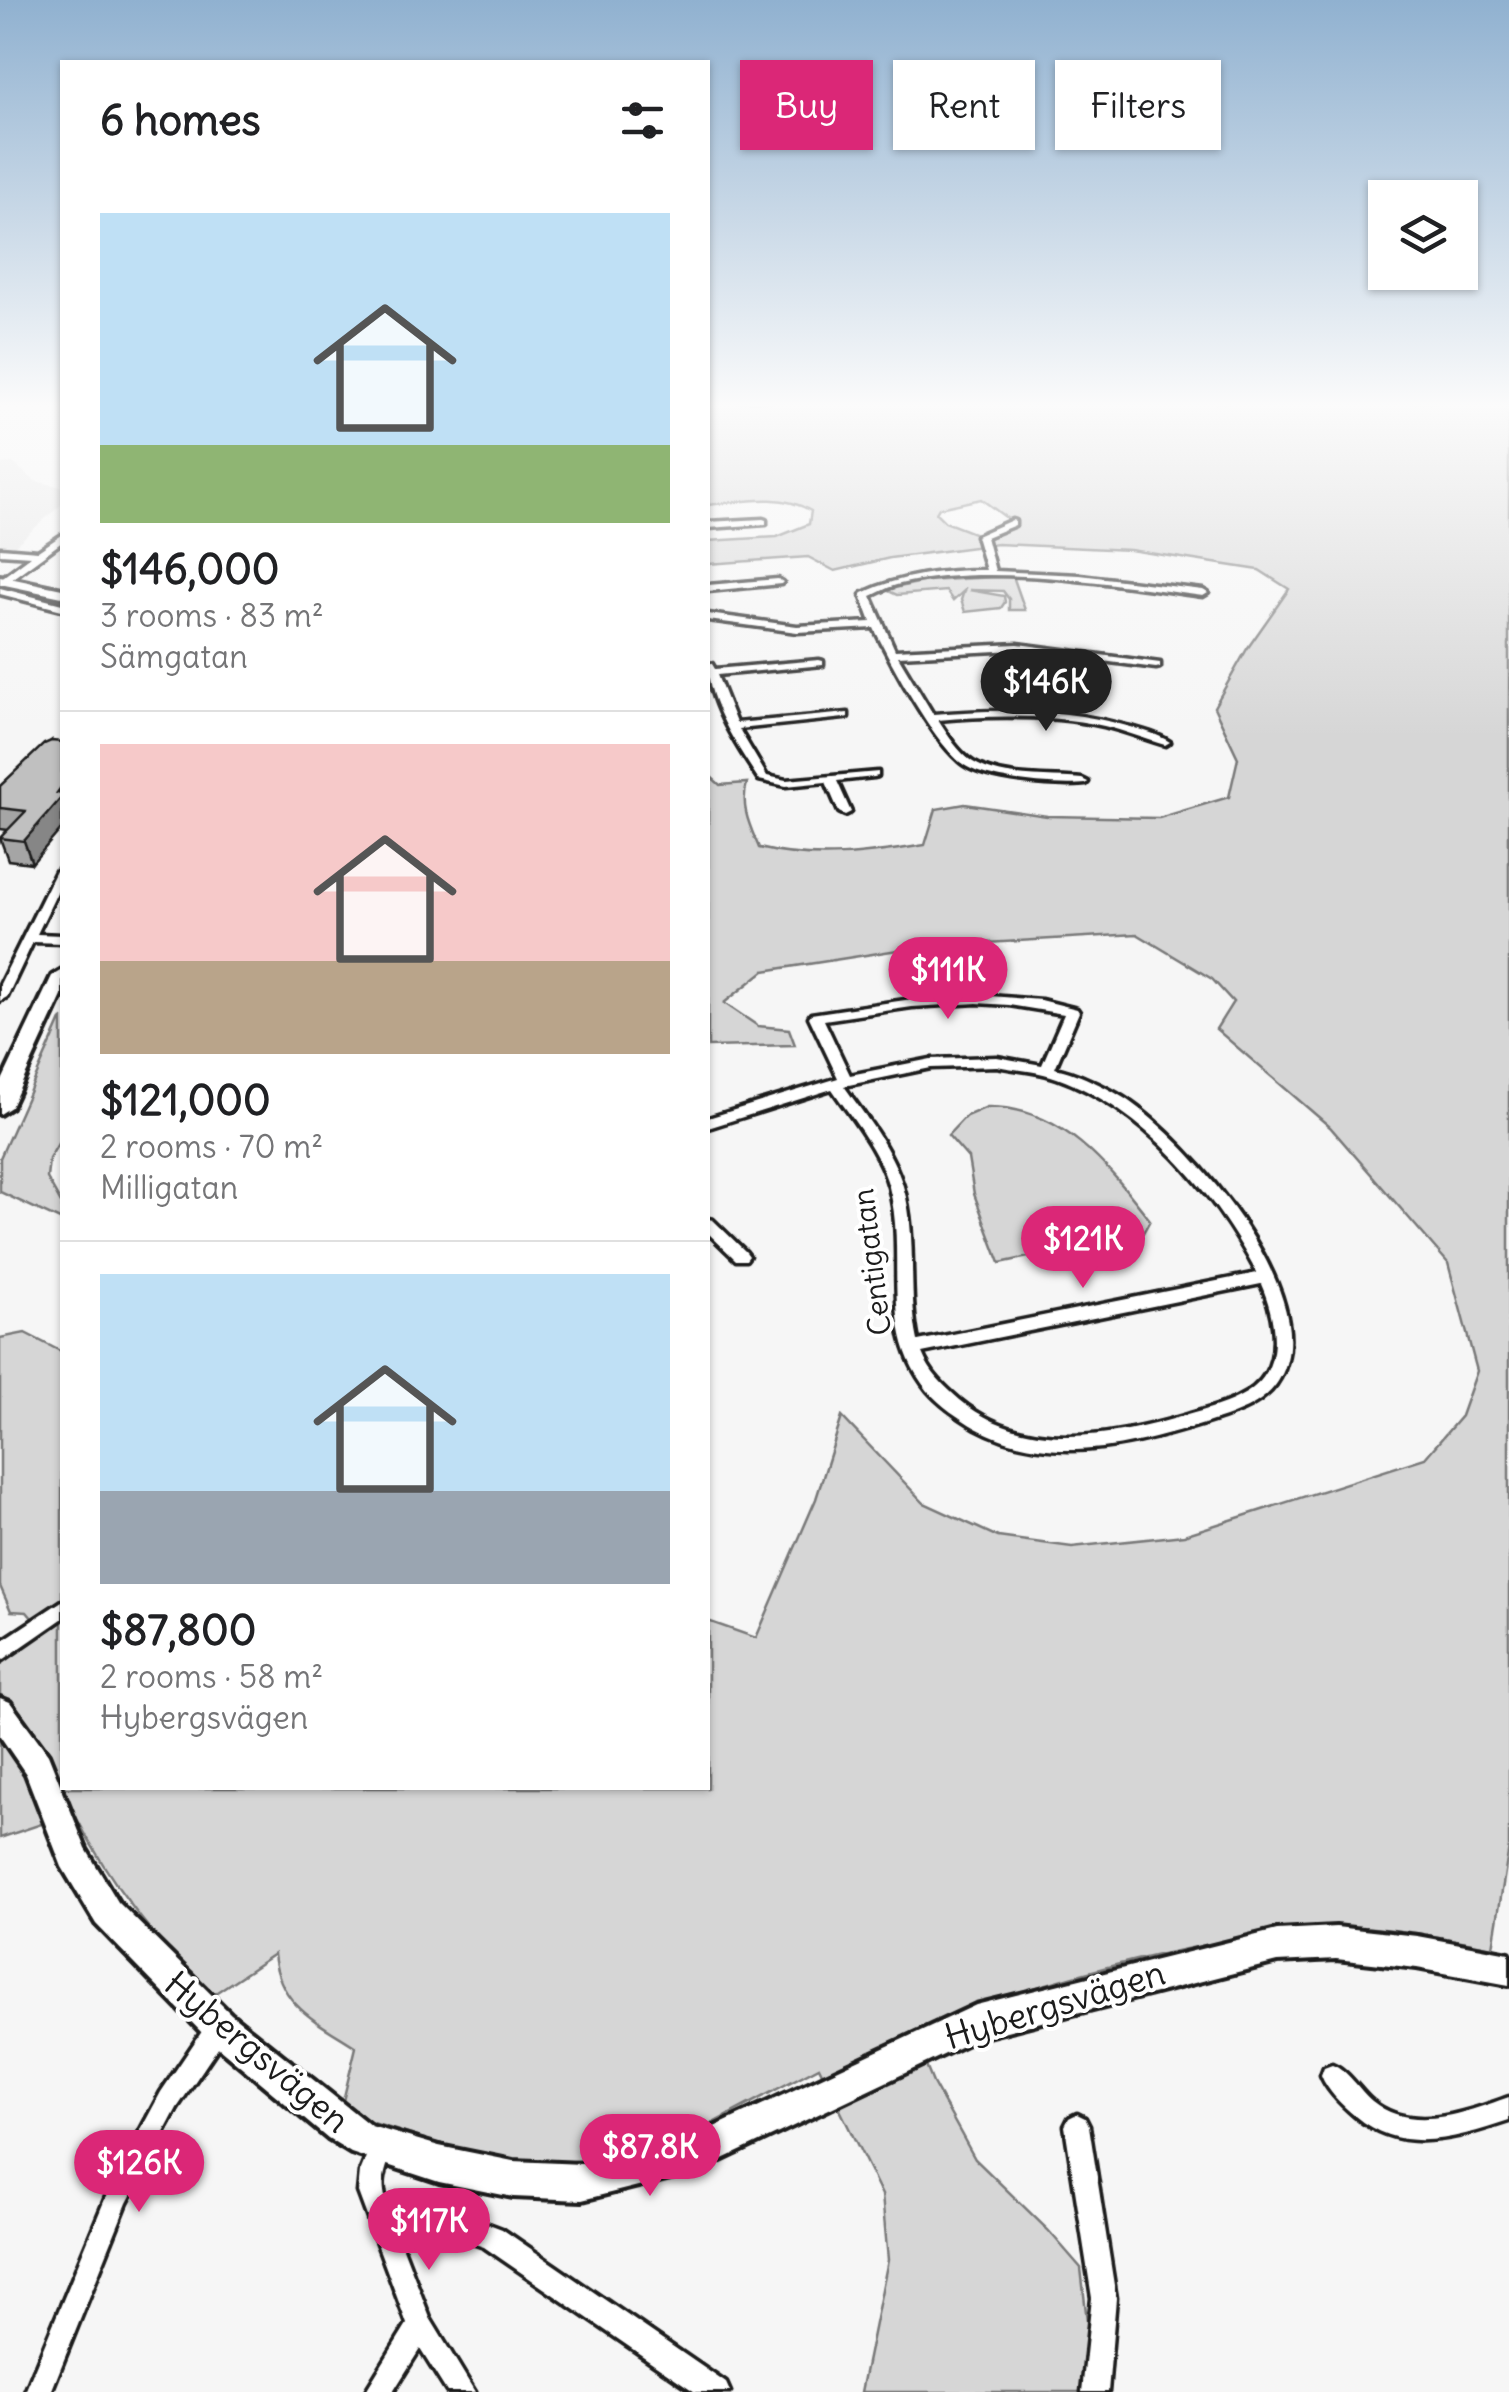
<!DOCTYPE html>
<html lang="en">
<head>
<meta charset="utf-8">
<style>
	body { margin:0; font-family:Delius,sans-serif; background:#f6f6f6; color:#202124; height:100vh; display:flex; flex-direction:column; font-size:38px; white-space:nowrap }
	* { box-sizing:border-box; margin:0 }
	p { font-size:32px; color:#757577 }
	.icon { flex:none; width:55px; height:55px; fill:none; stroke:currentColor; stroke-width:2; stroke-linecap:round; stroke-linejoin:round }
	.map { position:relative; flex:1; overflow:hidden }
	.side { position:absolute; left:60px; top:60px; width:650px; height:1730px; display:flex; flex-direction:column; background:#fff; border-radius:0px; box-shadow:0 2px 8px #0004 }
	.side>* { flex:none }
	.banner { position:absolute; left:740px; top:60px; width:618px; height:90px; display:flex; gap:20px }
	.controls { position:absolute; left:1368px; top:180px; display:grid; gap:20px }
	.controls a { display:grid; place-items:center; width:110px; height:110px; border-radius:0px; background:#fff; box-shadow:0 2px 8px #0004; font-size:50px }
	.price { position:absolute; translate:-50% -85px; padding:0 22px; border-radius:35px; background:#db2777; color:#fff; font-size:32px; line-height:65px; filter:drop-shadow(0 2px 5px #0008) }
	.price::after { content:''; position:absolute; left:50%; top:60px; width:30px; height:22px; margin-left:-15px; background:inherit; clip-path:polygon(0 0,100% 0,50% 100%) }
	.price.active { background:#222; color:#fff }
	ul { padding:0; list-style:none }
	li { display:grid; align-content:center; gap:20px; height:530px; padding:0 40px }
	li+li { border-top:2px solid #e0e0e0 }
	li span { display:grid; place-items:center; height:310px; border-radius:0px; color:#555 }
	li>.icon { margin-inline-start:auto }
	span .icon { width:180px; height:180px; fill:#fffc; stroke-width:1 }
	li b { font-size:42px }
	h2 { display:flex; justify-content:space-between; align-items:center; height:120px; padding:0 40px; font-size:42px }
	.chip { padding:0 35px; border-radius:0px; background:#fff; box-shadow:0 2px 8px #0004; font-size:35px; line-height:90px }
	.chip.active { background:#db2777; color:#fff }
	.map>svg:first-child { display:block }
</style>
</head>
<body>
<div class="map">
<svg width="1509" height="2392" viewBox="0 0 1509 2392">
	<rect width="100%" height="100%" fill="#f6f6f6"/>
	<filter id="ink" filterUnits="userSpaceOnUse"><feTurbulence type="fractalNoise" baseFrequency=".01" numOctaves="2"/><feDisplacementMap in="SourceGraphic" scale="20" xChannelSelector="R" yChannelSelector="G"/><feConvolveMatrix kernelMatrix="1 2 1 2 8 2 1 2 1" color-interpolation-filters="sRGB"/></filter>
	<g filter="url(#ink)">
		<!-- built -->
		<path fill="#e6e6e6" d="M 13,463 L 35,481 L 62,487 L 62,504 L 12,548 L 0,547 L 0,464 Z"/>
		<!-- green -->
		<g fill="#d6d6d6" stroke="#797979" stroke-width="2.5" fill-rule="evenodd">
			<path d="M 708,402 L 1509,402 L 1509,1847 L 1493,1947 C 1438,1936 1382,1925 1326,1927 C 1287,1928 1250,1937 1212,1944 C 1109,1963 1009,1992 912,2032 L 933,2083 L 975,2159 L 1048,2230 L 1081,2268 L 1095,2392 L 861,2392 L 888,2260 L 882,2195 L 819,2067 L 694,2133 L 605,2158 L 526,2166 L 478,2156 L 370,2122 L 343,2101 L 356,2047 C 316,2021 279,2006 274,1954 L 211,1996 C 152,1936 113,1889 74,1813 L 0,1838 L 0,1659 L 42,1630 L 27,1612 L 11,1611 L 0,1586 L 0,1338 L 25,1333 L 62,1352 L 62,1788 L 708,1788 L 708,1621 L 756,1638 L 816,1499 L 842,1417 L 924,1503 L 998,1537 L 1072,1547 L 1184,1535 L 1425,1458 L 1461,1416 L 1477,1371 L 1448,1263 L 1330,1127 L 1216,1029 L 1233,1002 L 1212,979 L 1137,934 L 917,947 L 764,971 L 724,1003 L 758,1026 L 789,1029 L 795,1045 L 708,1047 L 708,774 L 720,785 L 747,783 C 740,807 750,826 759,848 C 815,862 869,854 925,845 L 936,809 L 965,804 L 1047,816 L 1159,818 L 1229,797 L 1238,758 L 1214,707 L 1247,649 L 1289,589 L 1259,570 L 1130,550 L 997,544 L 890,558 L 835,571 L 808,557 L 708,564 L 708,541 L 777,537 L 809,524 L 811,511 C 780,492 742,502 708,505 ZM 981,499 L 1016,525 L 981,536 L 945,522 L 936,513 L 939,508 Z"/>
			<path d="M 1013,576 L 1025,610 L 1009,610 L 1009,599 L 1003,591 L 969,590 L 1004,596 L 1005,602 L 1001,608 L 965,612 L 961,600 L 964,591 L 953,601 L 946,591 L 897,595 L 886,590 L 927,581 Z"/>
			<path d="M 62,1018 L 62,1137 L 49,1159 L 47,1178 L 62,1205 L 62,1221 L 0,1192 L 0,1158 Z"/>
			<path d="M 987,1107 C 1061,1106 1108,1166 1150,1220 L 1139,1240 L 1090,1244 L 1000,1263 L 974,1194 L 968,1158 L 948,1135 L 966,1116 Z"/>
		</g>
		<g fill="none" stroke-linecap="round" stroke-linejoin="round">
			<defs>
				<g id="street">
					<path d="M 763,519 L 766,520 L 766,524 L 708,528 L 708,522 Z"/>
					<path d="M 1012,520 L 1015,521 L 1015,525 L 986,537 L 995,571 L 1080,575 L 1203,590 L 1208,593 L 1203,596 C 1114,584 987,563 900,584 C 890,586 880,592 871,596 L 895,650 L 1018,644 L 1160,663 L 1160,667 L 1156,668 L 1018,650 L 898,656 L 933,714 C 999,709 1063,708 1127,726 C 1142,730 1158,734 1170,742 L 1165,745 C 1145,739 1125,731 1104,726 C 1049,714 993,715 938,720 C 947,734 958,752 973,762 C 1003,780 1048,776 1082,779 L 1088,782 L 1086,784 C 1057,787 987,781 964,765 C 934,744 891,663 874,628 L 797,632 L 708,620 L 708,614 L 797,626 L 871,622 L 861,595 L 863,593 C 902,575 942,570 986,570 L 976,536 Z"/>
					<path d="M 62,535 L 62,542 L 6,583 L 0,583 L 0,579 L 31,556 L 0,554 L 0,548 L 38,551 Z"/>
					<path d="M 778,579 L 783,582 L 781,584 L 708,591 L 708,585 Z"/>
					<path d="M 0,588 L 62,604 L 62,610 L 0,594 Z"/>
					<path d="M 819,660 L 823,661 L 823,665 L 717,675 L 736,723 L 848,713 L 848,717 L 844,718 L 739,729 L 767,776 L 786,780 L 878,772 L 878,776 L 874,777 L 837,781 L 851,812 L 845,815 L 839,812 L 826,782 L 786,786 L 759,780 C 739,749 706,701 708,663 L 712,664 L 715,669 Z"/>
					<path d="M 62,867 L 62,882 L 37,934 L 62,935 L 62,943 L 33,942 L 7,997 L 0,1001 L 0,984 L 56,871 Z"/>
					<path d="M 977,995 L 1041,1000 L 1077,1009 L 1079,1012 L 1055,1068 C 1075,1072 1107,1087 1124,1098 C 1190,1140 1326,1296 1280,1378 C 1265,1406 1231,1415 1204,1424 C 1130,1447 1048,1467 976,1428 C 959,1418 941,1406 928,1391 C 877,1329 908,1258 889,1187 C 879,1151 853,1120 832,1089 L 708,1128 L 708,1118 L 838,1078 L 809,1017 L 811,1014 L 912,999 ZM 977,1003 L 1009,1005 L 1064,1014 L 1042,1065 L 997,1057 L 931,1059 L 850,1075 L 824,1020 L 912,1007 ZM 997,1066 C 1016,1070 1039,1071 1057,1078 C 1144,1109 1215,1193 1257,1273 L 918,1341 C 907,1290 918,1236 903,1186 C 892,1149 866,1117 844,1086 L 931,1068 ZM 1261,1284 C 1272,1309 1281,1347 1266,1373 C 1251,1399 1214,1407 1187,1415 C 1113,1437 1025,1454 960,1400 C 944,1386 930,1373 922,1353 Z"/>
					<path d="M 708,1219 L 713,1220 L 746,1252 L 749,1256 L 746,1260 L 736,1260 L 708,1233 Z"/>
					<path d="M 62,1601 L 62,1619 L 0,1662 L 0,1642 Z"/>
					<path d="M 219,2015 L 227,2018 L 230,2026 L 227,2034 L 177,2108 L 127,2203 L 51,2392 L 25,2392 L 110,2187 L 161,2092 L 211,2018 Z"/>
					<path d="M 1332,2064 C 1348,2070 1359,2090 1372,2101 C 1412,2134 1466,2112 1509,2097 L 1509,2121 C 1457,2138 1402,2156 1355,2116 C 1342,2105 1327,2091 1321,2075 L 1324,2067 Z"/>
					<path d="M 1077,2114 L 1085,2118 L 1089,2126 L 1116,2298 L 1108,2392 L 1082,2392 L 1092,2298 L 1065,2126 L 1069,2118 Z"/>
					<path d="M 381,2137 L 389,2141 L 393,2149 C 381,2181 380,2186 392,2218 C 431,2207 465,2214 502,2229 L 726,2383 L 730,2392 L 695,2392 L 484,2247 C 456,2236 429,2234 400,2240 L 430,2318 L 475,2392 L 447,2392 L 420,2349 L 393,2392 L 365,2392 L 407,2324 L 358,2192 L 360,2172 L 373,2141 Z"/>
				</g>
				<g id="secondary">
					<path d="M 0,576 L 62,589 L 62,597 L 0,584 Z"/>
					<path d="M 62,970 L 62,996 L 11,1107 L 0,1114 L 0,1085 L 52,976 Z"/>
					<path d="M 0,1698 L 10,1702 L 48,1754 L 86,1849 L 118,1902 L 231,2014 L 371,2126 L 439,2146 L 513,2161 L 582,2164 L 695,2136 L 976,2005 L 1277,1930 L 1336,1927 L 1417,1936 L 1509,1953 L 1509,1985 L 1417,1968 L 1336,1959 L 1277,1962 L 979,2038 L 698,2171 L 582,2200 L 513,2197 L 439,2182 L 351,2153 L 328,2139 L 207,2038 L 96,1924 L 62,1867 L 26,1774 L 0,1736 Z"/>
				</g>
			</defs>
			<!-- street casing -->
			<use href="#street" stroke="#1c1c1c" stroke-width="7"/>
			<!-- secondary casing -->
			<use href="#secondary" stroke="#1c1c1c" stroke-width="8"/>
			<!-- street -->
			<use href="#street" fill="#fff" fill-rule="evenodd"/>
			<!-- secondary -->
			<use href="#secondary" fill="#fff" fill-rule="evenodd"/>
		</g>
		<!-- wall -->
		<path fill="#a5a5a5" stroke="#1c1c1c" stroke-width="2.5" d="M 51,741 L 32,863 L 8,860 L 0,838 L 8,830 L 0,829 L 0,786 Z"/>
		<!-- shaded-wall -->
		<path fill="#868686" stroke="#1c1c1c" stroke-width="2.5" d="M 62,786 L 62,828 L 32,863 L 24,841 Z"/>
		<!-- building -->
		<path fill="#c0c0c0" stroke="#1c1c1c" stroke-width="2.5" d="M 51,741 L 62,742 L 62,786 L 57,793 L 62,794 L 62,797 L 24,841 L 0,838 L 26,811 L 0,808 L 0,786 L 44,744 Z"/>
	</g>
	<!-- sky -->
	<linearGradient id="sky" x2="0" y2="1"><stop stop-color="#90b1d0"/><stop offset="0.55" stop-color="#fbfbfb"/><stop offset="1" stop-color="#fbfbfb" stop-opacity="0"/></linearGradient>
	<rect width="1509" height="737" fill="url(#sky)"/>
	<g text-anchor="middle" stroke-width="8" stroke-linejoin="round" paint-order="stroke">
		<!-- street labels -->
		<g font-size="30" fill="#1c1c1c" stroke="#fff">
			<text transform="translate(872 1262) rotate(-97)" y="10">Centigatan</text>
		</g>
		<!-- near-street labels -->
		<g font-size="35" fill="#1c1c1c" stroke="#fff">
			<text transform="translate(1055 2005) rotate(-17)" y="12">Hybergsvägen</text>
			<text transform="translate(257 2052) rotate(40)" y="12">Hybergsvägen</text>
		</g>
	</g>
</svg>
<div class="controls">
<a><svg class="icon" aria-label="layers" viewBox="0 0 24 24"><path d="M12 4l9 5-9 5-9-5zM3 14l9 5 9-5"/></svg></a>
</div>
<b class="price active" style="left:1046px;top:734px">$146K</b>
<b class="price" style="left:948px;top:1022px">$111K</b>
<b class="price" style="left:1083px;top:1291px">$121K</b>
<b class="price" style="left:650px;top:2199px">$87.8K</b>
<b class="price" style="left:139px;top:2215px">$126K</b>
<b class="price" style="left:429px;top:2273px">$117K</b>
<div class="banner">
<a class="chip active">Buy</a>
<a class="chip">Rent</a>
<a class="chip">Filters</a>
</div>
<section class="side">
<h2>6 homes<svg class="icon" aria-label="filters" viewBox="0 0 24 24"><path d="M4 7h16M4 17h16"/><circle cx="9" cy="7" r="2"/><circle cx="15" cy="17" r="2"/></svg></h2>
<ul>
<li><span style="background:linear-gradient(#bfe0f5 75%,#8fb573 0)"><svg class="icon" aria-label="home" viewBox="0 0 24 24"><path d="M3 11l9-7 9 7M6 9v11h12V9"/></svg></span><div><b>$146,000</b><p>3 rooms · 83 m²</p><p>Sämgatan</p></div></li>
<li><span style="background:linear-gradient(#f6c9c9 70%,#b9a48a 0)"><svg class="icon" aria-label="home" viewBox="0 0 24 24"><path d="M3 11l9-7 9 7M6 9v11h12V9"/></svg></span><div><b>$121,000</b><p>2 rooms · 70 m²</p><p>Milligatan</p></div></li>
<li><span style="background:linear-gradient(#bfe0f5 70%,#9aa5b1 0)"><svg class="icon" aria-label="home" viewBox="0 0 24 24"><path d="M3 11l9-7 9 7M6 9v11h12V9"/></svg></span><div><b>$87,800</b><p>2 rooms · 58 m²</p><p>Hybergsvägen</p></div></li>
</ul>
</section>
</div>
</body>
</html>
